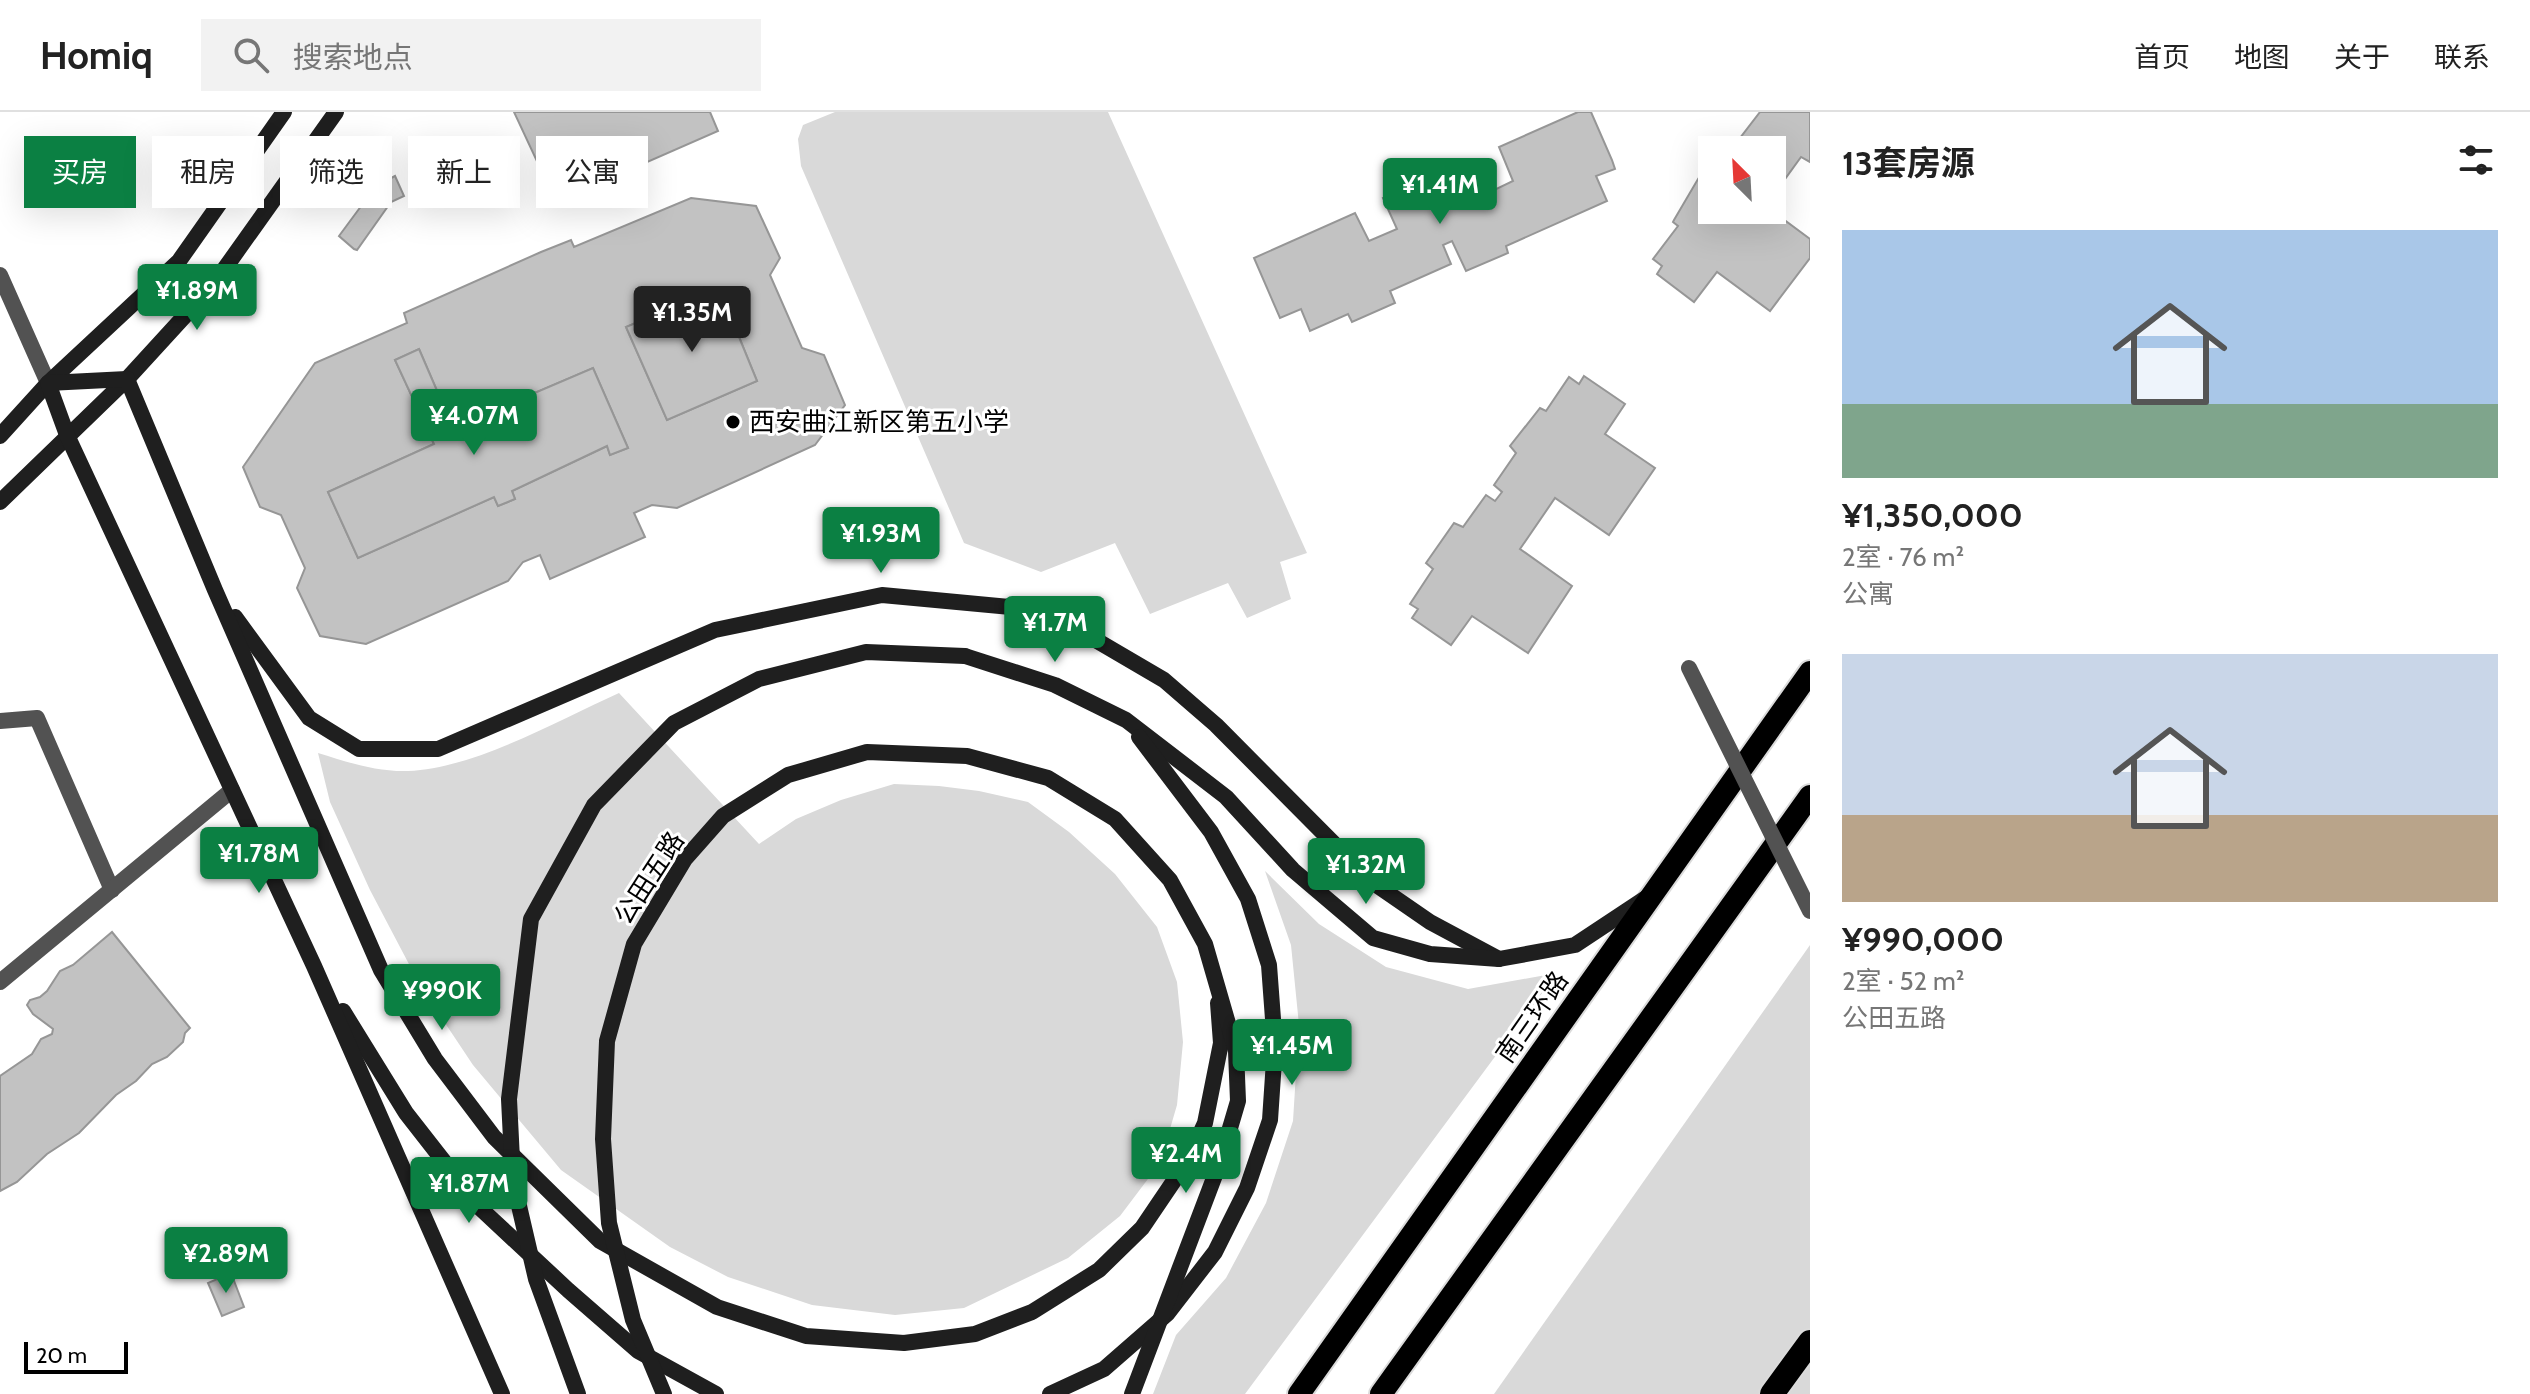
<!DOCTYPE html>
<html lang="zh">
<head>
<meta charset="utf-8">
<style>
	body { margin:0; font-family:Cabin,"Noto Sans SC",sans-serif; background:#f2f2f2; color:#222; height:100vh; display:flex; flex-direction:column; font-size:30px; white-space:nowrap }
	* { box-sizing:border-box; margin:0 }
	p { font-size:26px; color:#767676 }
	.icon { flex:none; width:44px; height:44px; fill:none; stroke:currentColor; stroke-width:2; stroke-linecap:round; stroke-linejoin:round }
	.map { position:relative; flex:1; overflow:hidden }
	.side { display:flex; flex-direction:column; background:#fff; width:720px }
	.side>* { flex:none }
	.hud { position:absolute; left:24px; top:24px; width:760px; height:72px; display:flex; gap:16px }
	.needle { width:52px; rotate:336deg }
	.fabs { position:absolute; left:1698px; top:24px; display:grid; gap:16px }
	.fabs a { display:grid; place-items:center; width:88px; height:88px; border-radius:0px; background:#fff; box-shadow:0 8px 32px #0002; font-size:40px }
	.scale { position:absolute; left:24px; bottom:20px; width:104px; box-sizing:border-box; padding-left:8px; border:4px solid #000; border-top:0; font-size:22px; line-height:28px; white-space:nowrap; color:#000; -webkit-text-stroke:6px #fff; paint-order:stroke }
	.price { position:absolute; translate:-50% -68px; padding:0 18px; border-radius:8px; background:#0b8043; color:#fff; font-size:26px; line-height:52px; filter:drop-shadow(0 2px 4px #0008) }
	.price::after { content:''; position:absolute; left:50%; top:48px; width:24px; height:18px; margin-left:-12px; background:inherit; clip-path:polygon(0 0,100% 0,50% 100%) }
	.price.active { background:#222; color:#fff }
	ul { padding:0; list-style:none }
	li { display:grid; align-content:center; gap:16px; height:424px; padding:0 32px }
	li span { display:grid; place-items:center; height:248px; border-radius:0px; color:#555 }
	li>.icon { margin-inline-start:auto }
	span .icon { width:144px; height:144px; fill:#fffc; stroke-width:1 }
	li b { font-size:34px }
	h2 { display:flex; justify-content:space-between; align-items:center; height:96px; padding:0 32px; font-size:34px }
	.tag { padding:0 28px; border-radius:0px; background:#fff; box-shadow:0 8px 32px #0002; font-size:28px; line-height:72px }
	.tag.active { background:#0b8043; color:#fff }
	header { display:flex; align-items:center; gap:48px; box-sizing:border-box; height:112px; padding:0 40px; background:#fff; border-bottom:2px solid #e0e0e0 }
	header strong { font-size:38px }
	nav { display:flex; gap:44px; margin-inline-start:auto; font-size:28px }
	.search { width:560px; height:72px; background:#f2f2f2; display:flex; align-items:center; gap:20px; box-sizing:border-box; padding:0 28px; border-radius:0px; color:#767676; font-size:30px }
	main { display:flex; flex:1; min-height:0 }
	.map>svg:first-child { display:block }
</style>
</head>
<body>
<header>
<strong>Homiq</strong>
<div class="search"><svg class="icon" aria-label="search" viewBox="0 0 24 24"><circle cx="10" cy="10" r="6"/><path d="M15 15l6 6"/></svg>搜索地点</div>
<nav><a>首页</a><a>地图</a><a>关于</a><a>联系</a></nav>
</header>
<main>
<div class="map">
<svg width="1810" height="1282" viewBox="0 0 1810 1282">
	<rect width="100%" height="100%" fill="#fff"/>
	<!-- green -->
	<g fill="#d9d9d9">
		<path d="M 835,0 L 1108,0 L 1307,441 L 1280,450 L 1291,487 L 1247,506 L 1228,471 L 1150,502 L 1115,431 L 1041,460 L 964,431 L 801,54 L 798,27 L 803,13 Z"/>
		<path d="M 619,581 L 759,732 L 796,707 L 841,688 L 894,672 L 939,674 L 979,679 L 1028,690 L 1069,720 L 1115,762 L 1157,815 L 1177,870 L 1183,930 L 1177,993 L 1160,1051 L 1120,1104 L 1068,1146 L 964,1196 L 895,1203 L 812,1193 L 728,1165 L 670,1135 L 561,1058 L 473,953 L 421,875 L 370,778 L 330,690 L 318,641 C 347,650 376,660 408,659 C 473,657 559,608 619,581 Z"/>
		<path d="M 1265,759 L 1319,812 L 1386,855 L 1468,877 L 1557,861 L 1245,1282 L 1153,1282 L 1176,1223 L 1226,1166 L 1266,1091 L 1293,1009 L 1299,913 L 1291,833 Z"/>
		<path d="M 1810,833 L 1810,1282 L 1494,1282 Z"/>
	</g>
	<!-- building -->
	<g fill="#c2c2c2" stroke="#969696" stroke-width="2" fill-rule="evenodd">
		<path d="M 514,0 L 710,0 L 718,19 L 556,90 Z"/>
		<path d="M 1578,0 L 1591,0 L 1612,48 L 1615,57 L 1596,64 L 1607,89 L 1506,134 L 1508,141 L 1466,159 L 1452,129 L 1443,133 L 1451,152 L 1390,179 L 1395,191 L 1352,210 L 1348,202 L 1310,219 L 1301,197 L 1280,206 L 1254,146 L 1355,101 L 1369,129 L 1397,117 L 1383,86 L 1469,49 L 1484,83 L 1513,69 L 1499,35 Z"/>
		<path d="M 1760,0 L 1810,0 L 1810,50 L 1801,45 L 1772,85 L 1772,38 L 1745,38 L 1737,30 Z"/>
		<path d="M 395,64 L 404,84 L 391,90 L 357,138 L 354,137 L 339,124 L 376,74 Z"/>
		<path d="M 1712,64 L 1712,98 L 1771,98 L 1810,127 L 1810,146 L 1770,199 L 1717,160 L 1694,190 L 1657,162 L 1662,154 L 1653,147 L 1678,114 L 1673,110 L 1674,108 L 1698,67 L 1704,73 Z"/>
		<path d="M 691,86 L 756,94 L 780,146 L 770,163 L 802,236 L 824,243 L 845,293 L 815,333 L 677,396 L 652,393 L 634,401 L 645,425 L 550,467 L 540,443 L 523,450 L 508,469 L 366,532 L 320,524 L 297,476 L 305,456 L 281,403 L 260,395 L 243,355 L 315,251 L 407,211 L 404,201 L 541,140 L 571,128 L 574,135 ZM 719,176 L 757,269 L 667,308 L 626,215 ZM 419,237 L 453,316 L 593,256 L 628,336 L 610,343 L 607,334 L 512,379 L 515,387 L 498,394 L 494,385 L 358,446 L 328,380 L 434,332 L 395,248 Z"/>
		<path d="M 719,176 L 757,269 L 667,308 L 626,215 Z"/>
		<path d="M 419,237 L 453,316 L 593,256 L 628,336 L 610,343 L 607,334 L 512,379 L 515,387 L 498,394 L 494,385 L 358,446 L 328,380 L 434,332 L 395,248 Z"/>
		<path d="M 1584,264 L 1625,292 L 1605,322 L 1655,356 L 1609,423 L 1555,386 L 1520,437 L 1572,474 L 1528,541 L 1472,504 L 1451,533 L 1412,506 L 1418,497 L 1410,492 L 1433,457 L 1426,451 L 1454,411 L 1463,415 L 1486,383 L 1495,389 L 1502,380 L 1494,373 L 1516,341 L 1510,334 L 1540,296 L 1546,299 L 1569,265 L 1579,272 Z"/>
		<path d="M 112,820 L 190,916 L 185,921 L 183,930 L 167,945 L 152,952 L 136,969 L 116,983 L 79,1021 L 47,1042 L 17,1070 L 0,1079 L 0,964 L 32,942 L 41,927 L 52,922 L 53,917 L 33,902 L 27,893 L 30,888 L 40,885 L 47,879 L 60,859 L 73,853 Z"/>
		<path d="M 231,1161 L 244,1195 L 222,1204 L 208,1171 Z"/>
	</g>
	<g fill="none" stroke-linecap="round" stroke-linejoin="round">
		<defs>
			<g id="trunk">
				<path d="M 1299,1282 L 1810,560"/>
				<path d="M 1381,1282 L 1810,684"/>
			</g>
			<path id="motorway" d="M 1772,1282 L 1810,1230"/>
		</defs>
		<!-- trunk casing -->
		<use href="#trunk" stroke="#dbdbdb" stroke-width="26"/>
		<!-- motorway casing -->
		<use href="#motorway" stroke="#dbdbdb" stroke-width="28"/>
		<!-- service -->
		<g stroke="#525252" stroke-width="16">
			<path d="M 0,609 L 37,606 L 112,778"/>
			<path d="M 0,870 L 232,678"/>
		</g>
		<!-- tertiary -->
		<path stroke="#525252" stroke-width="16" d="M 0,163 L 48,271"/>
		<!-- secondary -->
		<g stroke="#1f1f1f" stroke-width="16">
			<path d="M 0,324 L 48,271 L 179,149 L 284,0"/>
			<path d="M 0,390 L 127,267 L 213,173 L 336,0"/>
			<path d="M 235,505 L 309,606 L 359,637 L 438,637 L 715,518 L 882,483 L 1020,496 L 1094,527 L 1164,568 L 1216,613 L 1372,770 L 1430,810 L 1499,847"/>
			<path d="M 965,544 L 1055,573 L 1126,608 L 1226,685 L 1293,758 L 1373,826 L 1430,842 L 1499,847 L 1575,833 L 1646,786"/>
			<path d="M 343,899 L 406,1001 L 481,1097 L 568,1178 L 638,1239 L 716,1282"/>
			<path d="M 502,1282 L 314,854 L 67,323 L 48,271 L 127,267 L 215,478 L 381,858 L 435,947 L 494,1025 L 600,1129 L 717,1195 L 806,1224 L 904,1231 L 975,1222 L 1032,1200 L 1099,1158 L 1142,1116 L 1188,1048 L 1205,1011 L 1221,931 L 1218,891"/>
			<path d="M 1050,1282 L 1104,1257 L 1167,1202 L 1215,1140 L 1247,1076 L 1270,1008 L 1275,934 L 1269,853 L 1248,787 L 1211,720 L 1139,625"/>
		</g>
		<!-- trunk -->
		<use href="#trunk" stroke="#000" stroke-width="22"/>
		<!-- motorway -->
		<use href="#motorway" stroke="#000" stroke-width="24"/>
		<!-- minor-bridge -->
		<path stroke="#525252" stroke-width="16" d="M 1689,556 L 1810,799"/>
		<!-- secondary-bridge -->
		<g stroke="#1f1f1f" stroke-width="16">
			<path d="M 578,1282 L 536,1167 L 513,1068 L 509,987 L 531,807 L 594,693 L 674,611 L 759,567 L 866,540 L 965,544"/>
			<path d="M 664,1282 L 633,1208 L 609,1111 L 603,1027 L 607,929 L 634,832 L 685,747 L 723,704 L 788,663 L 867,640 L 967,644 L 1048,666 L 1115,707 L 1170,768 L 1205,832 L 1236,939 L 1238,989 L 1220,1050 L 1132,1282"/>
		</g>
	</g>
	<!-- markers -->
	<circle fill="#000" stroke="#fff" stroke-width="3" cx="733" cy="310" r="8"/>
	<g text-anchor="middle" stroke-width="6" stroke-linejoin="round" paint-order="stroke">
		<!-- poi labels -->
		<g font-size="26" fill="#000" stroke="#fff" text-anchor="start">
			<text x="749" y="319">西安曲江新区第五小学</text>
		</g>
		<!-- street labels -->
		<g font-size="26" fill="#000" stroke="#fff">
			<text transform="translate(649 766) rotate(-57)" y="9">公田五路</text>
			<text transform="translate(1532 905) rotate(-55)" y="9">南三环路</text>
		</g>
	</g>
</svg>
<div class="fabs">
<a><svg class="needle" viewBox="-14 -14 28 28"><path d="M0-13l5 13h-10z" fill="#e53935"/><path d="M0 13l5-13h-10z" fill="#767676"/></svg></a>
</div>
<div class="scale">20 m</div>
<b class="price" style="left:1440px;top:114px">¥1.41M</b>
<b class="price" style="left:197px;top:220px">¥1.89M</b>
<b class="price active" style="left:692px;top:242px">¥1.35M</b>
<b class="price" style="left:474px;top:345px">¥4.07M</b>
<b class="price" style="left:881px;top:463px">¥1.93M</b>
<b class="price" style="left:1055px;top:552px">¥1.7M</b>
<b class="price" style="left:259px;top:783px">¥1.78M</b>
<b class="price" style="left:1366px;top:794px">¥1.32M</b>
<b class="price" style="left:442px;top:920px">¥990K</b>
<b class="price" style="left:1292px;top:975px">¥1.45M</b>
<b class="price" style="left:1186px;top:1083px">¥2.4M</b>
<b class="price" style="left:469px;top:1113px">¥1.87M</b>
<b class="price" style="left:226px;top:1183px">¥2.89M</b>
<div class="hud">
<a class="tag active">买房</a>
<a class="tag">租房</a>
<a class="tag">筛选</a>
<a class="tag">新上</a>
<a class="tag">公寓</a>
</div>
</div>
<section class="side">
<h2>13套房源<svg class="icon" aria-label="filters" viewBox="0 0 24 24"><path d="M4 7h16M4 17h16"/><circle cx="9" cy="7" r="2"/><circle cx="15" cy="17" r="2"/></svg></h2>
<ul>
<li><span style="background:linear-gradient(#a9c7e8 70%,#7fa58c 0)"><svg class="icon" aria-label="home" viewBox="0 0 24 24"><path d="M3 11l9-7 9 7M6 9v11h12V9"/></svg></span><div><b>¥1,350,000</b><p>2室 · 76 m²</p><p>公寓</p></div></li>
<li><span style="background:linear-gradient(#c9d6e8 65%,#b9a48a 0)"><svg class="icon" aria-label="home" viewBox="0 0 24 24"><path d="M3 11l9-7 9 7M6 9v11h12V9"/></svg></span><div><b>¥990,000</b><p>2室 · 52 m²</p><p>公田五路</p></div></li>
</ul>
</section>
</main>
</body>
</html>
